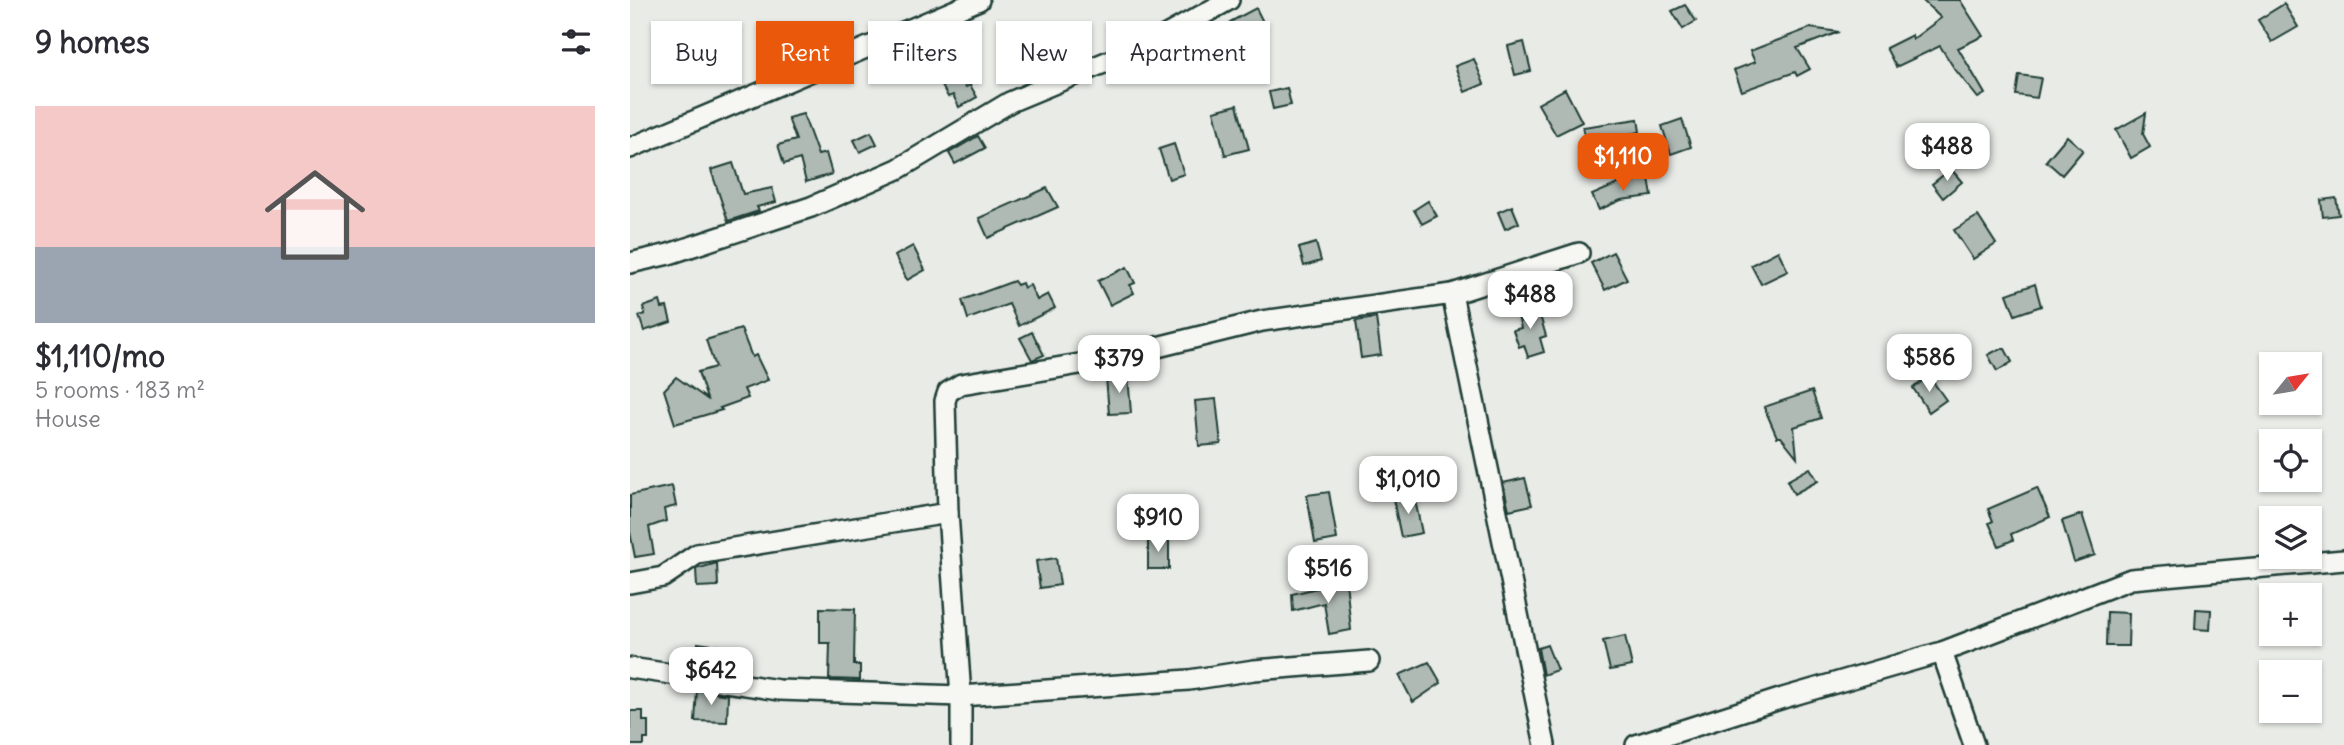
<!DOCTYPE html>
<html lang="en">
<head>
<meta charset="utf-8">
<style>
	body { margin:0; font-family:Delius,sans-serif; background:#f2f2f3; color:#2b2b33; height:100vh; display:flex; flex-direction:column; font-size:26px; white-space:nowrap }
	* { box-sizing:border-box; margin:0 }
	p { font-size:23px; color:#7c7c81 }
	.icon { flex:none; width:38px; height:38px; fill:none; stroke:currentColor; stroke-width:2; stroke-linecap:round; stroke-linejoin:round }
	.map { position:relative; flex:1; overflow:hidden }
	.sheet { display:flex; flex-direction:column; background:#fff; width:630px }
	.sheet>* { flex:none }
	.guide { position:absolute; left:21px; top:21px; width:665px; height:63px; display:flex; gap:14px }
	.needle { width:46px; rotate:60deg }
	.controls { position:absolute; left:1629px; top:352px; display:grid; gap:14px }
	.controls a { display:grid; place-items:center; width:63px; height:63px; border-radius:0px; background:#fff; box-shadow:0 2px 5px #0004; font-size:35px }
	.price { position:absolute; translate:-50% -60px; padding:0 16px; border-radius:14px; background:#fff; color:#222; font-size:23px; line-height:46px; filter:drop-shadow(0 2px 4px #0008) }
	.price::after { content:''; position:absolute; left:50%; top:42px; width:21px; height:16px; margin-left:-10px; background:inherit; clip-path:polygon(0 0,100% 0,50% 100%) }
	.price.current { background:#ea580c; color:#fff }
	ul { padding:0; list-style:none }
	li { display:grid; align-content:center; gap:14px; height:371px; padding:0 35px }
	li+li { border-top:2px solid #e1e1e2 }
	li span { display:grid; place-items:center; height:217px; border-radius:0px; color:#555 }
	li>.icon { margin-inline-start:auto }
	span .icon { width:126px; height:126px; fill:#fffc; stroke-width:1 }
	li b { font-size:30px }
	h2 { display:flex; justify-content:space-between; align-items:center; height:84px; padding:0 35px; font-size:30px }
	.tag { padding:0 24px; border-radius:0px; background:#fff; box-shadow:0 2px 5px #0004; font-size:24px; line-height:63px }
	.tag.current { background:#ea580c; color:#fff }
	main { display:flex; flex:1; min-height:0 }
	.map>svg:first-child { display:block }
</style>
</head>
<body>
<main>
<section class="sheet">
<h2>9 homes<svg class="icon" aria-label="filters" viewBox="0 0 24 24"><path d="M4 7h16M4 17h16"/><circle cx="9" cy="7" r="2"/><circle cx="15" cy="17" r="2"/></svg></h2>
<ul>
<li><span style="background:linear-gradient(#f6c9c9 65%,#9aa5b1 0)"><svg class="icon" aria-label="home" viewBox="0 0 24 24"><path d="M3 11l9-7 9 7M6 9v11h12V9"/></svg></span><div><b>$1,110/mo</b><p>5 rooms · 183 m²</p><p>House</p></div></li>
</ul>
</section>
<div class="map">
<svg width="1714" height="745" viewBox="0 0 1714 745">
	<rect width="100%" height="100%" fill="#e9ebe7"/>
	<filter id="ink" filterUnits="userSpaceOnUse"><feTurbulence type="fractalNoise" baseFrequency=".0143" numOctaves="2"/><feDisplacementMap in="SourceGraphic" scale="14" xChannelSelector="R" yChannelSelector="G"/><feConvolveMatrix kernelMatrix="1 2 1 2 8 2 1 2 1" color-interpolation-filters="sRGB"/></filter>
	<g filter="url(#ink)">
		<!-- building -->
		<g fill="#b0bab5" stroke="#1f3d34" stroke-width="2">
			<path d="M 1292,0 L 1330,0 L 1353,36 L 1328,48 L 1355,94 L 1348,98 L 1324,68 L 1310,46 L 1266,67 L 1256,48 L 1282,35 L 1283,39 L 1311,18 Z"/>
			<path d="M 1654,4 L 1668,27 L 1642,42 L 1628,20 Z"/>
			<path d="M 1055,5 L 1066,21 L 1053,29 L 1042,11 Z"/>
			<path d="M 626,8 L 634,24 L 608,38 L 600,22 Z"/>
			<path d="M 1180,28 L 1209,32 L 1167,48 L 1180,69 L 1167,76 L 1165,72 L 1112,91 L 1104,70 L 1125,62 L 1120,51 Z"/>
			<path d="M 894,42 L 901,71 L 885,75 L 878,46 Z"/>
			<path d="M 844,59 L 854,84 L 835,92 L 825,66 Z"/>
			<path d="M 1389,75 L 1411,78 L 1407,98 L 1386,95 Z"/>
			<path d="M 330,76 L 336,87 L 340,85 L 347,97 L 329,107 L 323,95 L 318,97 L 312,86 Z"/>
			<path d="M 657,88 L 661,105 L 643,109 L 639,92 Z"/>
			<path d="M 935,89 L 952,122 L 926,135 L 908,104 Z"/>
			<path d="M 607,105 L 619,149 L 595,155 L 584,111 Z"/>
			<path d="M 1516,113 L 1513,134 L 1520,147 L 1501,158 L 1486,130 Z"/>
			<path d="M 173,114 L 188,155 L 196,153 L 202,174 L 176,182 L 170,159 L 154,164 L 148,145 L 166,140 L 158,118 Z"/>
			<path d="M 1008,119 L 1010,132 L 956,141 L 953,127 Z"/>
			<path d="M 1052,119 L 1061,147 L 1041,154 L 1032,126 Z"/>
			<path d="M 241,132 L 247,144 L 230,152 L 224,140 Z"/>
			<path d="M 348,136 L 355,148 L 325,164 L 319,153 Z"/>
			<path d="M 1437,136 L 1453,150 L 1432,175 L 1416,161 Z"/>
			<path d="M 544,144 L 554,174 L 539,179 L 529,149 Z"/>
			<path d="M 103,163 L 113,194 L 142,188 L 146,202 L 127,207 L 129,211 L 98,221 L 81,170 Z"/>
			<path d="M 1321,169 L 1332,182 L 1313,198 L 1302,184 Z"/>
			<path d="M 1019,178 L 1022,196 L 991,200 L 969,210 L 962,195 L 990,183 Z"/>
			<path d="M 417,188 L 428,207 L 358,238 L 349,218 Z"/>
			<path d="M 1706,198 L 1709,215 L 1693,217 L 1691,200 Z"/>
			<path d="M 798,201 L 807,216 L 792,224 L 784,210 Z"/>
			<path d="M 882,206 L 889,223 L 875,229 L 868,212 Z"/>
			<path d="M 1348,216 L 1366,244 L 1343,259 L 1324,230 Z"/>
			<path d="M 686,243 L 691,261 L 674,266 L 669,248 Z"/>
			<path d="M 283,246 L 295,270 L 277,280 L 265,256 Z"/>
			<path d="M 1148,251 L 1158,271 L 1131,284 L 1121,265 Z"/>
			<path d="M 983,252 L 997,279 L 975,290 L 961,263 Z"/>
			<path d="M 497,267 L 505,283 L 500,285 L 504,293 L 480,305 L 468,281 Z"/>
			<path d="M 384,281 L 387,285 L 392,283 L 394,288 L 400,285 L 407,300 L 418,294 L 425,308 L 389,326 L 379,304 L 338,319 L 332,300 Z"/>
			<path d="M 1405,284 L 1411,306 L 1385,315 L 1377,294 Z"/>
			<path d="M 30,301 L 32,308 L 37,307 L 41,322 L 14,331 L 9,316 L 15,314 L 13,307 Z"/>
			<path d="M 907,305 L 916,336 L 910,338 L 914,352 L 898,357 L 894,345 L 889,347 L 883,330 L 891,328 L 887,312 Z"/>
			<path d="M 746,318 L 751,355 L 731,358 L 726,321 Z"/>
			<path d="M 111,329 L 122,357 L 126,355 L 138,380 L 114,389 L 118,398 L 90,408 L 92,410 L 45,424 L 34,390 L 46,377 L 77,399 L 68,372 L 85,367 L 76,340 Z"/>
			<path d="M 402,332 L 414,355 L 402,360 L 390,338 Z"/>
			<path d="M 1369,349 L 1375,349 L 1382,362 L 1367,371 L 1358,355 Z"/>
			<path d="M 498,375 L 501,413 L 479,414 L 476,377 Z"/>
			<path d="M 1299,376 L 1316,400 L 1299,412 L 1283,388 Z"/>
			<path d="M 1182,391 L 1191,418 L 1164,427 L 1167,457 L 1151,437 L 1147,437 L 1134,407 Z"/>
			<path d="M 586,399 L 591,444 L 569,446 L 565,401 Z"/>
			<path d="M 1180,468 L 1188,481 L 1164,494 L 1157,481 Z"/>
			<path d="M 895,478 L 902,505 L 879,510 L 873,483 Z"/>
			<path d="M 42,486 L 46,506 L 34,509 L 36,521 L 19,527 L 24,554 L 5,557 L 0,532 L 0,495 Z"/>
			<path d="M 1407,488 L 1420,517 L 1381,534 L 1383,540 L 1369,546 L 1359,523 L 1363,521 L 1358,509 Z"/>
			<path d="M 699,492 L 707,539 L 685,543 L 677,495 Z"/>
			<path d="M 784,495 L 792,533 L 771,537 L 763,499 Z"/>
			<path d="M 1452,514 L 1465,555 L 1444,562 L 1432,521 Z"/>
			<rect x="518" y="538" width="21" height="31"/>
			<path d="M 426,558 L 430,585 L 410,588 L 406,561 Z"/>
			<path d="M 87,563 L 88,586 L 67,587 L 66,569 Z"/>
			<path d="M 716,581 L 721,630 L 699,634 L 694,603 L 663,611 L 662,594 Z"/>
			<path d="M 190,608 L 225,609 L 224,665 L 230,665 L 230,680 L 199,679 L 200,643 L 190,643 Z"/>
			<path d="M 1566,609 L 1581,610 L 1580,630 L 1565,629 Z"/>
			<path d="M 1477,612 L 1499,613 L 1498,646 L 1476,646 Z"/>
			<path d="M 995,636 L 1002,666 L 980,670 L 973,641 Z"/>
			<path d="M 68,643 L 90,646 L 87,668 L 65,665 Z"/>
			<path d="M 917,645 L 927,670 L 913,675 L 908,648 Z"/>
			<path d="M 799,662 L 811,683 L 783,702 L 769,675 Z"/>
			<path d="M 67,690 L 98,695 L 97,722 L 65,721 Z"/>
			<path d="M 0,711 L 13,711 L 13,721 L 18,721 L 18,739 L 14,739 L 14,745 L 0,745 Z"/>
		</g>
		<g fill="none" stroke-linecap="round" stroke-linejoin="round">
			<defs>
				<g id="minor">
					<path d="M 0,148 L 349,0"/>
					<path d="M 0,263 L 39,254 L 181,207 L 268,169 L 380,102 L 522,43 L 599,0"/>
					<path d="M 822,294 L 915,745"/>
					<path d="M 0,583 L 33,577 L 67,554 L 318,513"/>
					<path d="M 1312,652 L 1344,745"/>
					<path d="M 0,668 L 149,690 L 331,696 L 559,680 L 624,670 L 739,661"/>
					<path d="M 331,745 L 331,696 L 318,513 L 315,401 L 318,392 L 331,384 L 479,359 L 632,321 L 822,294 L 949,253"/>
					<path d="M 1006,745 L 1153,698 L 1312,652 L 1501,579 L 1714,560"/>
				</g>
			</defs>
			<!-- minor casing -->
			<use href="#minor" stroke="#1f3d34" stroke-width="24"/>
			<!-- minor -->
			<use href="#minor" stroke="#f6f6f2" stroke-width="19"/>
		</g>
	</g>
</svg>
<div class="controls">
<a><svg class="needle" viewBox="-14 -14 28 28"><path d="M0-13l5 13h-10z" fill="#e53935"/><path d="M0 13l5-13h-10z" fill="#7c7c81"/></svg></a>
<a><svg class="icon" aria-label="locate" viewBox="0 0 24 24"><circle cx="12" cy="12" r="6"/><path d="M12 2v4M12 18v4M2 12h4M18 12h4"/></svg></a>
<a><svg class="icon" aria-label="layers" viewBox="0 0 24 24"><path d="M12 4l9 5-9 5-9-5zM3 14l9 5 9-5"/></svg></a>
<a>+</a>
<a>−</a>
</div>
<b class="price" style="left:1317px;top:183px">$488</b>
<b class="price current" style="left:993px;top:193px">$1,110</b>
<b class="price" style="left:900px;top:331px">$488</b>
<b class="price" style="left:1299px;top:394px">$586</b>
<b class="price" style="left:489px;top:395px">$379</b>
<b class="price" style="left:778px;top:516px">$1,010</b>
<b class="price" style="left:528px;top:554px">$910</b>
<b class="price" style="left:698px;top:605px">$516</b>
<b class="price" style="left:81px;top:707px">$642</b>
<div class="guide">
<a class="tag">Buy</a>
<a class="tag current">Rent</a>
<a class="tag">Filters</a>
<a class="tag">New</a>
<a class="tag">Apartment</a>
</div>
</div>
</main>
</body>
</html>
